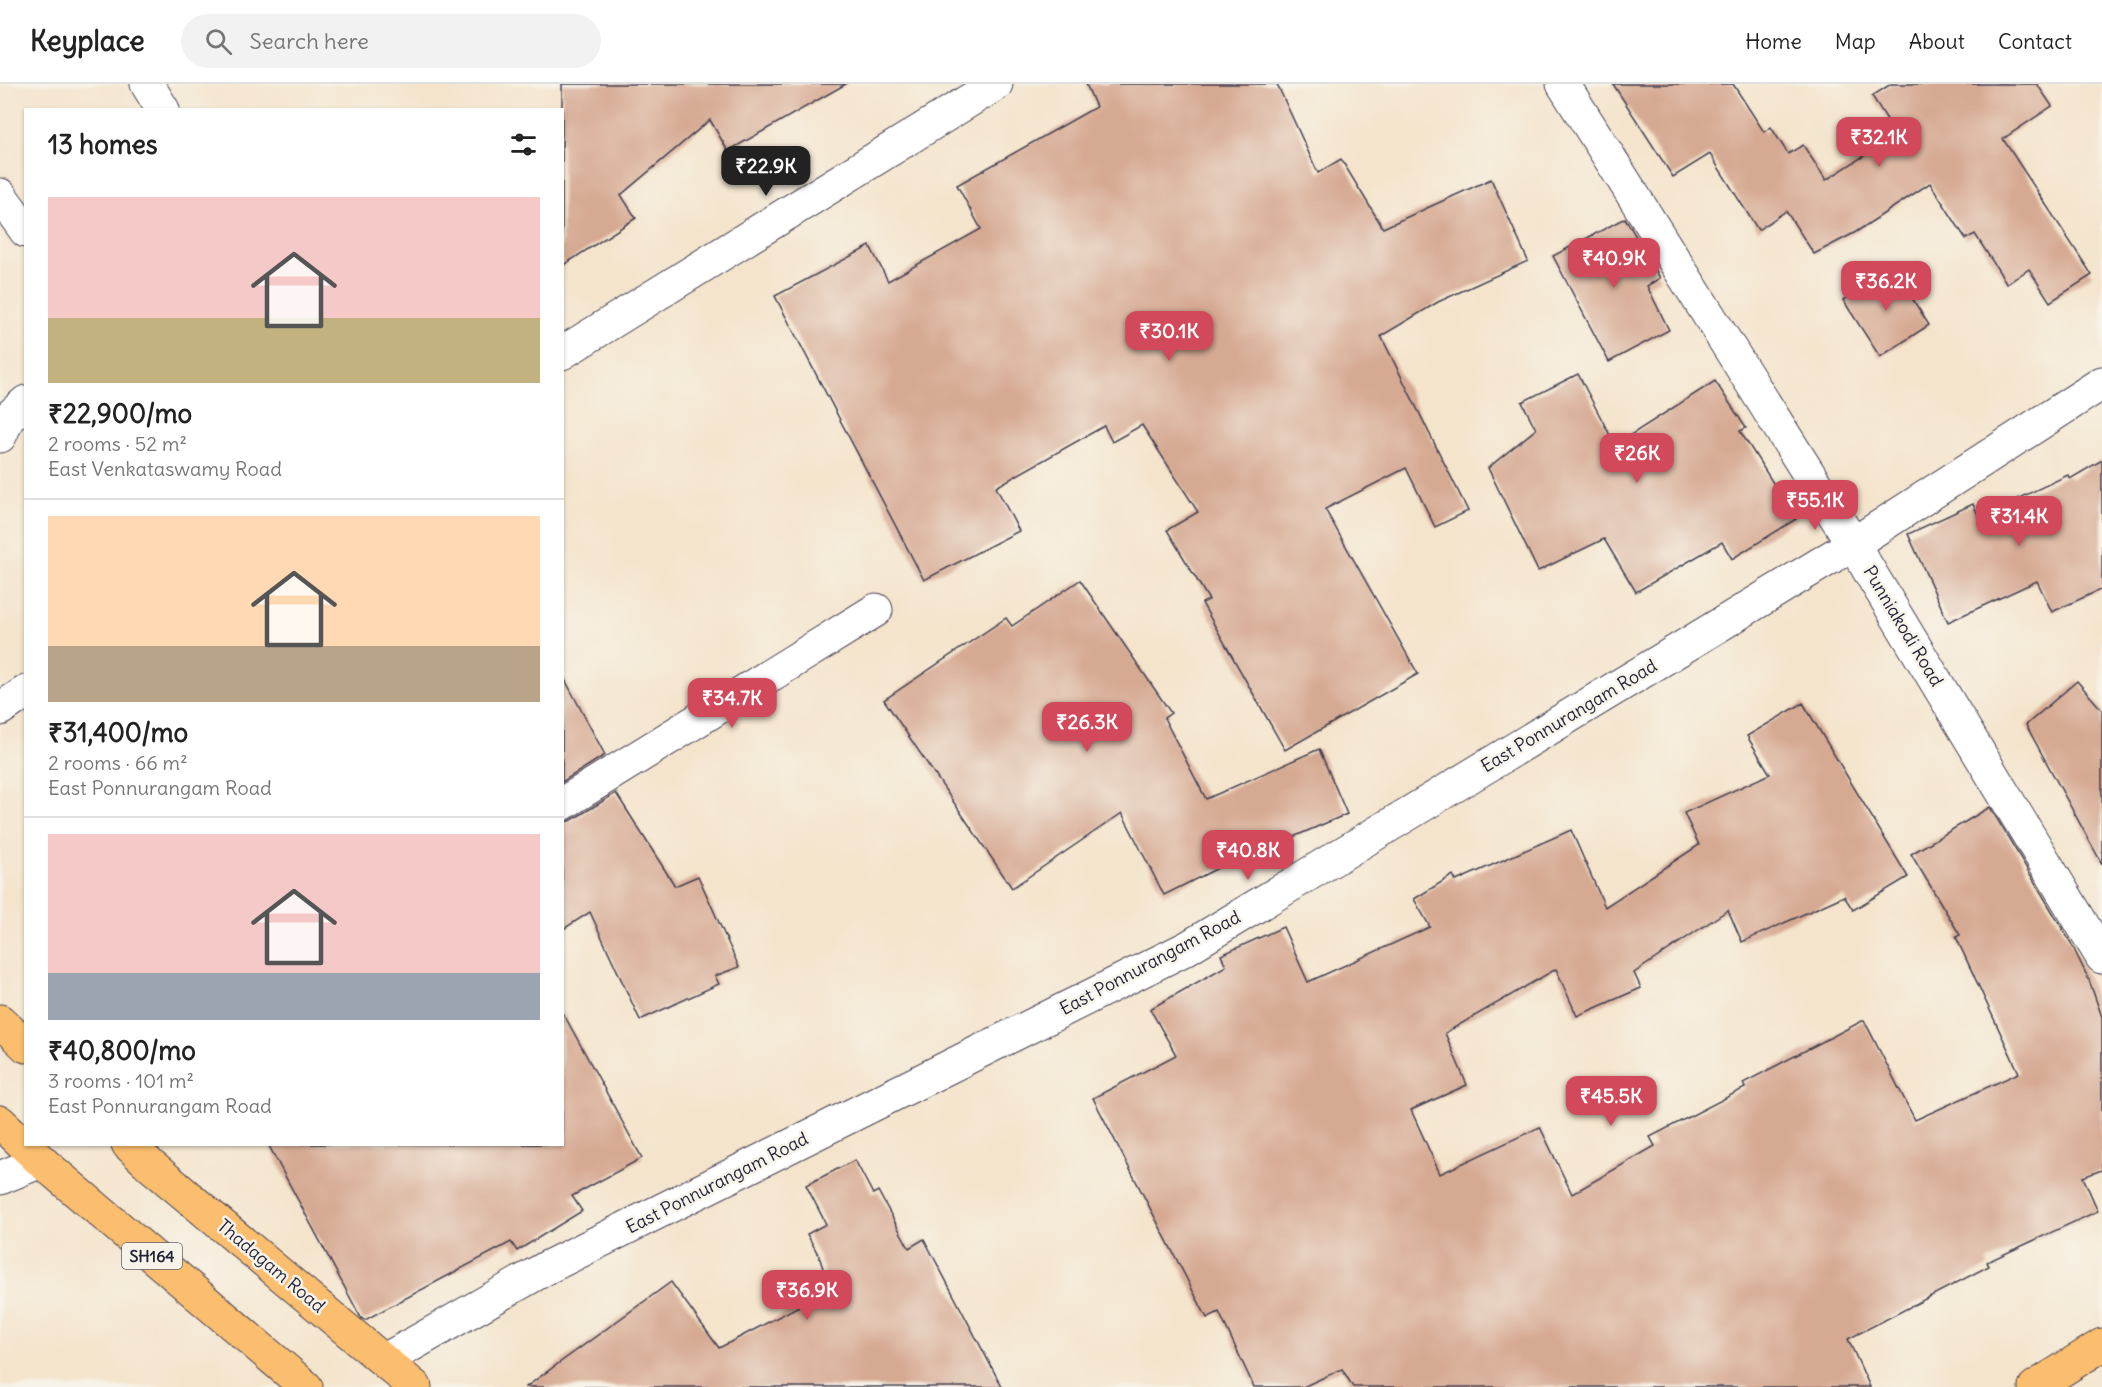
<!DOCTYPE html>
<html lang="en">
<head>
<meta charset="utf-8">
<style>
	body { margin:0; font-family:Delius,sans-serif; background:#f2f2f2; color:#222; height:100vh; display:flex; flex-direction:column; font-size:22px; white-space:nowrap }
	* { box-sizing:border-box; margin:0 }
	p { font-size:20px; color:#767676 }
	.icon { flex:none; width:33px; height:33px; fill:none; stroke:currentColor; stroke-width:2; stroke-linecap:round; stroke-linejoin:round }
	.map { position:relative; flex:1; overflow:hidden }
	.sheet { position:absolute; left:24px; top:24px; width:540px; height:1038px; display:flex; flex-direction:column; background:#fff; border-radius:0px; box-shadow:0 2px 4px #0004 }
	.sheet>* { flex:none }
	.price { position:absolute; translate:-50% -51px; padding:0 14px; border-radius:12px; background:#d1495b; color:#fff; font-size:20px; line-height:39px; filter:drop-shadow(0 2px 3px #0008) }
	.price::after { content:''; position:absolute; left:50%; top:36px; width:18px; height:14px; margin-left:-9px; background:inherit; clip-path:polygon(0 0,100% 0,50% 100%) }
	.price.active { background:#222; color:#fff }
	ul { padding:0; list-style:none }
	li { display:grid; align-content:center; gap:12px; height:318px; padding:0 24px }
	li+li { border-top:2px solid #e0e0e0 }
	li span { display:grid; place-items:center; height:186px; border-radius:0px; color:#555 }
	li>.icon { margin-inline-start:auto }
	span .icon { width:108px; height:108px; fill:#fffc; stroke-width:1 }
	li b { font-size:26px }
	h2 { display:flex; justify-content:space-between; align-items:center; height:72px; padding:0 24px; font-size:26px }
	header { display:flex; align-items:center; gap:36px; box-sizing:border-box; height:84px; padding:0 30px; background:#fff; border-bottom:2px solid #e0e0e0 }
	header strong { font-size:28px }
	nav { display:flex; gap:33px; margin-inline-start:auto; font-size:21px }
	.search { width:420px; height:54px; background:#f2f2f2; display:flex; align-items:center; gap:15px; box-sizing:border-box; padding:0 21px; border-radius:33px; color:#767676; font-size:22px }
	.map>svg:first-child { display:block }
</style>
</head>
<body>
<header>
<strong>Keyplace</strong>
<div class="search"><svg class="icon" aria-label="search" viewBox="0 0 24 24"><circle cx="10" cy="10" r="6"/><path d="M15 15l6 6"/></svg>Search here</div>
<nav><a>Home</a><a>Map</a><a>About</a><a>Contact</a></nav>
</header>
<div class="map">
<svg width="2102" height="1303" viewBox="0 0 2102 1303">
	<rect width="100%" height="100%" fill="#f7f3e8"/>
	<filter id="ink" filterUnits="userSpaceOnUse"><feTurbulence type="fractalNoise" baseFrequency=".0167" numOctaves="2"/><feDisplacementMap in="SourceGraphic" scale="12" xChannelSelector="R" yChannelSelector="G"/><feConvolveMatrix kernelMatrix="1 2 1 2 8 2 1 2 1" color-interpolation-filters="sRGB"/></filter>
	<filter id="wash" filterUnits="userSpaceOnUse"><feTurbulence type="fractalNoise" baseFrequency=".008" numOctaves="4" result="noise"/><feDisplacementMap in="SourceGraphic" scale="24" xChannelSelector="R" yChannelSelector="G"/><feGaussianBlur stdDeviation="1.35" result="paint"/><feColorMatrix in="noise" values="0 0 0 0 0 0 0 0 0 0 0 0 0 0 0 0 0 1.4 0 .05"/><feComposite in="paint" operator="in"/></filter>
	<g filter="url(#wash)">
		<rect width="100%" height="100%" fill="#f4e4cc"/>
		<g id="blocks">
			<!-- building -->
			<g fill="#d6a992">
				<path d="M 562,0 L 846,0 L 728,67 L 710,36 L 621,111 L 636,134 L 562,182 Z"/>
				<path d="M 1086,0 L 1277,0 L 1318,89 L 1341,75 L 1383,144 L 1491,95 L 1528,177 L 1438,218 L 1381,252 L 1468,427 L 1435,443 L 1406,384 L 1325,425 L 1418,590 L 1285,666 L 1202,519 L 1209,516 L 1167,446 L 1198,428 L 1142,341 L 1112,358 L 1104,342 L 996,403 L 1019,447 L 924,496 L 775,212 L 870,162 L 888,197 L 981,145 L 957,101 L 1096,23 Z"/>
				<path d="M 1613,0 L 1733,0 L 1764,48 L 1771,43 L 1788,70 L 1803,61 L 1826,96 L 1897,51 L 1872,12 L 1891,0 L 2037,0 L 2052,22 L 2003,55 L 2092,191 L 2050,218 L 2029,185 L 2007,200 L 1975,150 L 1966,155 L 1930,99 L 1856,148 L 1814,170 L 1786,127 L 1758,146 L 1710,70 L 1673,93 Z"/>
				<path d="M 1625,134 L 1660,194 L 1647,202 L 1669,246 L 1609,278 L 1553,172 Z"/>
				<path d="M 1893,184 L 1929,241 L 1880,273 L 1843,216 Z"/>
				<path d="M 1578,290 L 1615,361 L 1715,297 L 1746,344 L 1740,347 L 1796,435 L 1732,475 L 1722,458 L 1636,508 L 1604,455 L 1538,487 L 1488,384 L 1536,345 L 1522,318 Z"/>
				<path d="M 2102,376 L 2102,505 L 2052,528 L 2037,497 L 1948,538 L 1908,450 L 1973,420 L 1979,433 L 2068,391 L 2070,395 Z"/>
				<path d="M 1080,496 L 1171,629 L 1164,634 L 1206,715 L 1319,665 L 1347,730 L 1272,762 L 1270,758 L 1164,811 L 1122,729 L 1012,804 L 884,616 L 1006,534 L 1012,542 Z"/>
				<path d="M 562,590 L 605,671 L 562,698 Z"/>
				<path d="M 2077,597 L 2102,626 L 2102,780 L 2026,641 Z"/>
				<path d="M 1803,619 L 1908,793 L 1853,826 L 1844,812 L 1742,858 L 1728,826 L 1634,889 L 1641,904 L 1577,932 L 1556,885 L 1445,949 L 1467,1001 L 1411,1026 L 1440,1090 L 1540,1043 L 1572,1110 L 1655,1062 L 1650,1053 L 1745,1004 L 1743,999 L 1864,936 L 1915,1036 L 2019,989 L 1956,853 L 1960,851 L 1911,770 L 1990,723 L 2071,859 L 2089,896 L 2102,933 L 2102,1086 L 2083,1093 L 2098,1127 L 1987,1178 L 1989,1182 L 1848,1255 L 1870,1303 L 1353,1303 L 1342,1285 L 1303,1303 L 1254,1303 L 1219,1228 L 1207,1234 L 1093,1014 L 1176,971 L 1150,925 L 1226,882 L 1221,871 L 1283,843 L 1308,898 L 1430,843 L 1414,815 L 1453,791 L 1456,797 L 1571,746 L 1605,823 L 1699,761 L 1684,729 L 1770,690 L 1747,652 Z"/>
				<path d="M 616,709 L 675,802 L 698,792 L 739,883 L 715,892 L 719,900 L 640,936 L 590,828 L 562,846 L 562,739 L 572,736 Z"/>
				<path d="M 562,927 L 642,1074 L 572,1112 L 582,1127 L 517,1167 L 511,1158 L 365,1236 L 361,1234 L 268,1060 L 562,1060 Z"/>
				<path d="M 855,1076 L 873,1110 L 878,1107 L 909,1164 L 924,1155 L 1002,1303 L 526,1303 L 671,1198 L 719,1264 L 830,1206 L 819,1172 L 807,1150 L 826,1140 L 806,1101 Z"/>
			</g>
		</g>
	</g>
	<g filter="url(#ink)">
		<use href="#blocks" fill-opacity="0" stroke="#423f51" stroke-width="1.5"/>
		<g fill="none" stroke-linecap="round" stroke-linejoin="round">
			<defs>
				<g id="minor">
					<path d="M 147,0 L 163,26"/>
					<path d="M 1563,0 L 1853,460 L 2102,873"/>
					<path d="M 0,111 L 26,147"/>
					<path d="M 562,269 L 996,0"/>
					<path d="M 0,352 L 8,334 L 26,318"/>
					<path d="M 0,625 L 26,608"/>
					<path d="M 562,720 L 876,526"/>
					<path d="M 0,1094 L 41,1077"/>
					<path d="M 385,1276 L 546,1184 L 1187,864 L 1853,460 L 2102,299"/>
				</g>
				<g id="major">
					<path d="M 0,937 L 26,962"/>
					<path d="M 0,1038 L 41,1077 L 306,1303"/>
					<path d="M 128,1060 L 150,1081 L 415,1303"/>
					<path d="M 2035,1303 L 2102,1261"/>
				</g>
			</defs>
			<!-- minor casing -->
			<use href="#minor" stroke="#423f51" stroke-width="35"/>
			<!-- major casing -->
			<use href="#major" stroke="#423f51" stroke-width="35"/>
			<!-- minor -->
			<use href="#minor" stroke="#fff" stroke-width="33"/>
			<!-- major -->
			<use href="#major" stroke="#fbbe6e" stroke-width="33"/>
		</g>
	</g>
	<g text-anchor="middle" stroke-width="5" stroke-linejoin="round" paint-order="stroke">
		<!-- shield labels -->
		<rect fill="#f7f3e8" stroke="#62616f" stroke-width="1.5" x="122" y="1159" width="60" height="26" rx="4.5"/>
		<g font-size="16" font-weight="bold" fill="#22223b">
			<text x="152" y="1178">SH164</text>
		</g>
		<!-- street labels -->
		<g font-size="18" fill="#22223b" stroke="#f7f3e8">
			<text transform="translate(1903 542) rotate(59)" y="6">Punniakodi Road</text>
			<text transform="translate(1569 632) rotate(-31)" y="6">East Ponnurangam Road</text>
			<text transform="translate(1150 879) rotate(-28)" y="6">East Ponnurangam Road</text>
			<text transform="translate(717 1099) rotate(-27)" y="6">East Ponnurangam Road</text>
			<text transform="translate(271 1182) rotate(40)" y="6">Thadagam Road</text>
		</g>
	</g>
</svg>
<b class="price" style="left:1879px;top:84px">₹32.1K</b>
<b class="price active" style="left:766px;top:113px">₹22.9K</b>
<b class="price" style="left:1614px;top:205px">₹40.9K</b>
<b class="price" style="left:1886px;top:228px">₹36.2K</b>
<b class="price" style="left:1169px;top:278px">₹30.1K</b>
<b class="price" style="left:1637px;top:400px">₹26K</b>
<b class="price" style="left:1815px;top:447px">₹55.1K</b>
<b class="price" style="left:2019px;top:463px">₹31.4K</b>
<b class="price" style="left:732px;top:645px">₹34.7K</b>
<b class="price" style="left:1087px;top:669px">₹26.3K</b>
<b class="price" style="left:1248px;top:797px">₹40.8K</b>
<b class="price" style="left:1611px;top:1043px">₹45.5K</b>
<b class="price" style="left:807px;top:1237px">₹36.9K</b>
<section class="sheet">
<h2>13 homes<svg class="icon" aria-label="filters" viewBox="0 0 24 24"><path d="M4 7h16M4 17h16"/><circle cx="9" cy="7" r="2"/><circle cx="15" cy="17" r="2"/></svg></h2>
<ul>
<li><span style="background:linear-gradient(#f6c9c9 65%,#c2b280 0)"><svg class="icon" aria-label="home" viewBox="0 0 24 24"><path d="M3 11l9-7 9 7M6 9v11h12V9"/></svg></span><div><b>₹22,900/mo</b><p>2 rooms · 52 m²</p><p>East Venkataswamy Road</p></div></li>
<li><span style="background:linear-gradient(#ffd9b3 70%,#b9a48a 0)"><svg class="icon" aria-label="home" viewBox="0 0 24 24"><path d="M3 11l9-7 9 7M6 9v11h12V9"/></svg></span><div><b>₹31,400/mo</b><p>2 rooms · 66 m²</p><p>East Ponnurangam Road</p></div></li>
<li><span style="background:linear-gradient(#f6c9c9 75%,#9aa5b1 0)"><svg class="icon" aria-label="home" viewBox="0 0 24 24"><path d="M3 11l9-7 9 7M6 9v11h12V9"/></svg></span><div><b>₹40,800/mo</b><p>3 rooms · 101 m²</p><p>East Ponnurangam Road</p></div></li>
</ul>
</section>
</div>
</body>
</html>
